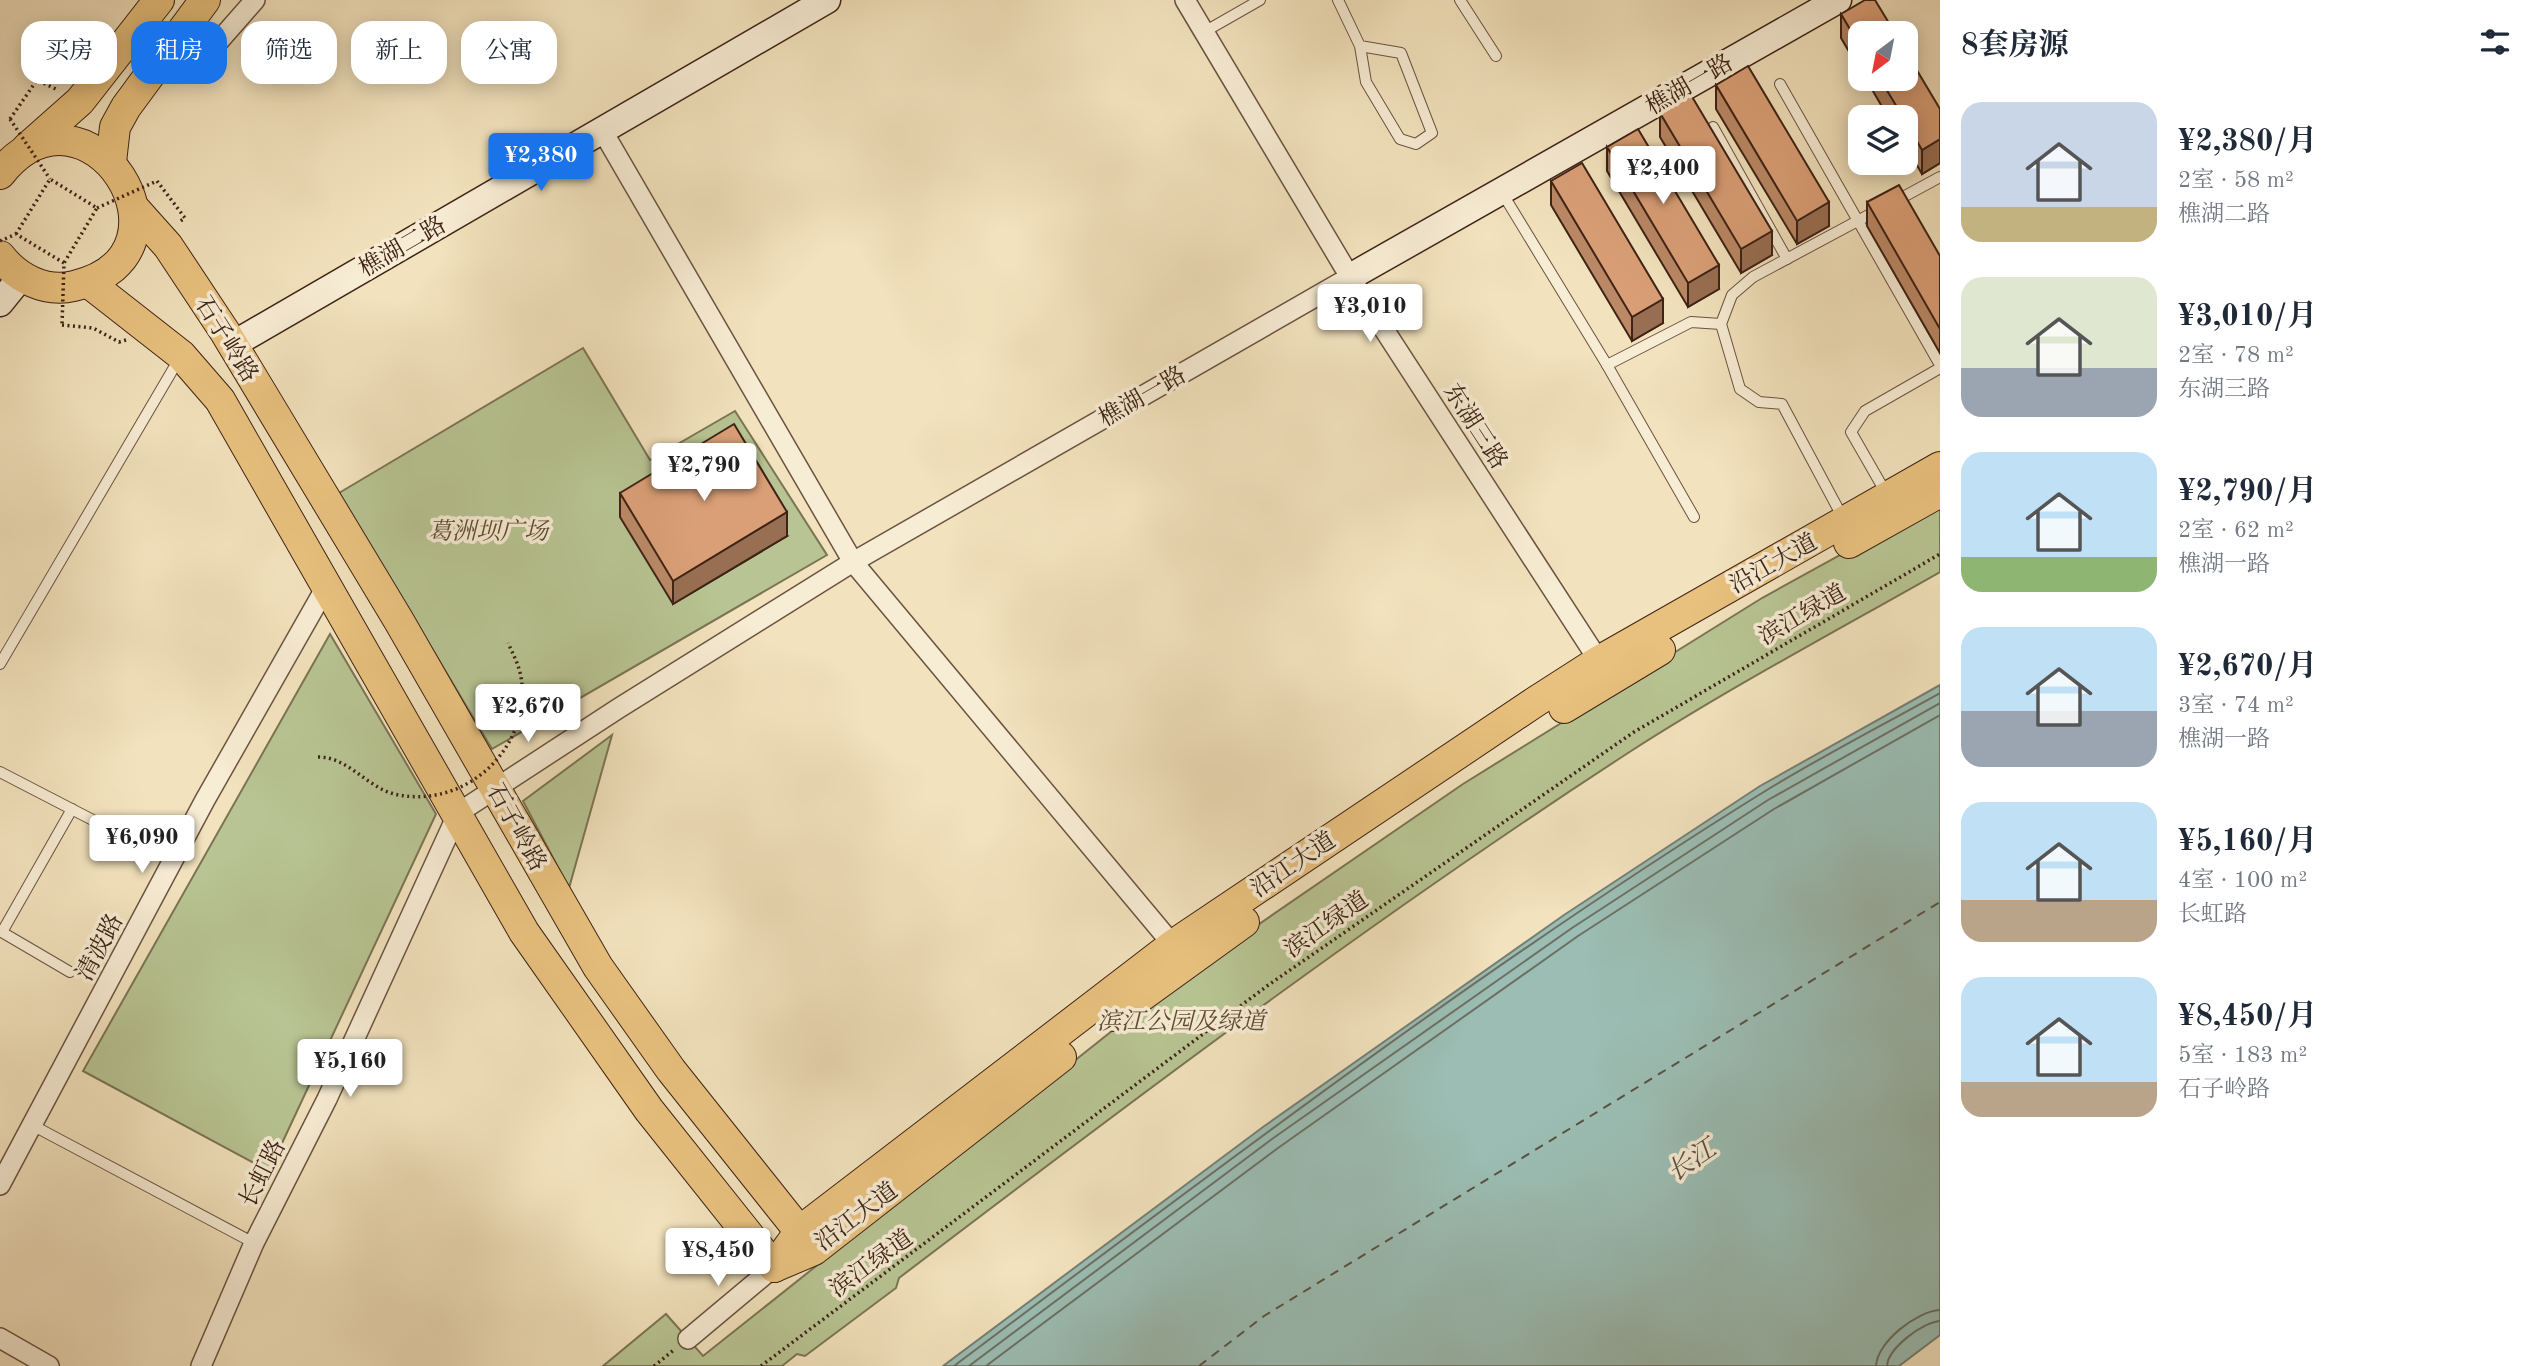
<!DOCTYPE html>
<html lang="zh">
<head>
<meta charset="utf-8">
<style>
	body { margin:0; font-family:"Old Standard TT","Noto Serif SC",serif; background:#f6f6f7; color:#1f2937; height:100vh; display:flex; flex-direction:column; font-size:26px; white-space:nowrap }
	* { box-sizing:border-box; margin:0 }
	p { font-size:23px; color:#747a83 }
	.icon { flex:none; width:38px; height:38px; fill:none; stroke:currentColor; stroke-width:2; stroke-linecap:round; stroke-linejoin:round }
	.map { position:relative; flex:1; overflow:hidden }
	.panel { display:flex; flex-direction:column; background:#fff; width:595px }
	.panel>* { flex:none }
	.top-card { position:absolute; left:21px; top:21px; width:665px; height:63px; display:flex; gap:14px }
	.needle { width:46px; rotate:212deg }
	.fabs { position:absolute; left:1848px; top:21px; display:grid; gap:14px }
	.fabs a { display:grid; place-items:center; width:70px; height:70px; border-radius:14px; background:#fff; box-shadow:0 4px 18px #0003; font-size:35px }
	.price { position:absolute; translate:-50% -60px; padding:0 16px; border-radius:7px; background:#fff; color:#222; font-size:23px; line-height:46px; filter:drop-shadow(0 2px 4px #0008) }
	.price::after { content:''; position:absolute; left:50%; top:42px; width:21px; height:16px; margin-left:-10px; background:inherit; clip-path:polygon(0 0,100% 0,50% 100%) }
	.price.current { background:#1a73e8; color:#fff }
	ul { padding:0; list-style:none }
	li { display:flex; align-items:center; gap:21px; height:175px; padding:0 21px }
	li span { display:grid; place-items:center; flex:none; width:196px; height:140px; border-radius:21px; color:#555 }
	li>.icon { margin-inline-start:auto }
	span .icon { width:84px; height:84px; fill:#fffc; stroke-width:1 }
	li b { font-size:30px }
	h2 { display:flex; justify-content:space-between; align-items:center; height:84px; padding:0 21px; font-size:30px }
	.tag { padding:0 24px; border-radius:21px; background:#fff; box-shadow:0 4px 18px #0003; font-size:24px; line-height:63px }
	.tag.current { background:#1a73e8; color:#fff }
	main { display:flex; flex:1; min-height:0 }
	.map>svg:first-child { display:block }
</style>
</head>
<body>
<main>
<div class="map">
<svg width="1940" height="1366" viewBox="0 0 1940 1366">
	<rect width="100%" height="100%" fill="#f2e2bd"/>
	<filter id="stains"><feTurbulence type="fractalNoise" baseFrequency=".00286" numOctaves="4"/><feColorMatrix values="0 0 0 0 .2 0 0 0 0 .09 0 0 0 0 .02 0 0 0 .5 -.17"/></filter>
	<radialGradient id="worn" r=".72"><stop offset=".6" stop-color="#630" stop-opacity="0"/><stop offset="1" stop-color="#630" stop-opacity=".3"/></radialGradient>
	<!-- green -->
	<g fill="#b8c493" stroke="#7b7454" stroke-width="2">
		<path d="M 583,348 L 650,460 L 735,411 L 827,555 L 492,749 L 339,493 Z"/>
		<path d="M 1940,500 L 1940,572 C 1836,631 1729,688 1628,753 C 1377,916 1138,1096 899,1278 L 896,1288 L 805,1356 L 797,1354 L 782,1366 L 603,1366 L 666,1314 L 703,1356 L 1166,988 L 1463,784 L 1762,598 Z"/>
		<path d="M 330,634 L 436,814 L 269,1171 L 83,1071 Z"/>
		<path d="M 612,735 L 569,888 L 523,801 Z"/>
	</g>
	<!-- water -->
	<path fill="#9bbdb3" stroke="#767f74" stroke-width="2" d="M 1940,685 L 1940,1335 L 1899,1366 L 943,1366 L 1263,1127 L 1564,915 L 1760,786 Z"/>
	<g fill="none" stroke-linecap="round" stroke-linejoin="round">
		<!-- shore -->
		<g stroke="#6c7064" stroke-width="2">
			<path d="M 954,1366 C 1218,1168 1482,967 1762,793 C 1820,757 1881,726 1940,693"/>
			<path d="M 969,1366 L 1272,1139 L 1572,928 L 1768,800 L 1940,703"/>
			<path d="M 986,1366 L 1278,1148 L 1578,936 L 1774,809 L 1940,715"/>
			<path d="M 1876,1366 C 1877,1342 1917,1311 1940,1310"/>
			<path d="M 1887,1366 C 1888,1348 1923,1322 1940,1321"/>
		</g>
		<!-- ferry -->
		<path stroke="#5a5145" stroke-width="2" stroke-dasharray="9 7" stroke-linecap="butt" d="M 1199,1366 L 1264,1316 L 1940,902"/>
		<defs>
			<g id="lane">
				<path d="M 1338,0 L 1360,46 L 1366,82 L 1400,139 L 1416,144 L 1432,133 L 1401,53 L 1360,46"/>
				<path d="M 1460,0 L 1496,56"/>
				<path d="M 1204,32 L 1260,0"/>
				<path d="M 1780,84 L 1940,365"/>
				<path d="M 1713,127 L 1787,259"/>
				<path d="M 1501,191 L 1607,365 L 1694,517"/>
				<path d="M 1894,202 L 1940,177"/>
				<path d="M 1607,365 L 1691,322 L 1721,324"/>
				<path d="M 1886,493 L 1851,432 L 1865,411 L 1940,368"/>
				<path d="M 1843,518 L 1782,404 L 1759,402 L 1740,389 L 1721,324 L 1732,295 L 1753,277 L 1878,210"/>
				<path d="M 0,664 L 179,359"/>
				<path d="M 0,772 L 172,861"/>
				<path d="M 0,931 L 70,972"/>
				<path d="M 2,932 L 72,809"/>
				<path d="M 32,1125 L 254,1243"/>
			</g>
			<g id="street">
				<path d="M 1185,0 L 1350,277 L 1599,661"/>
				<path d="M 212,49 L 255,0"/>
				<path d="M 602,130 L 853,562 L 1173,945"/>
				<path d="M 0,1185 L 205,800 L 326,587"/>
				<path d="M 0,1338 L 49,1366"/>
				<path d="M 688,1339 L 774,1267"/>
				<path d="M 201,1366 L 254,1243 L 327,1099 L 458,813 L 619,708 L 853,562 L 1350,277"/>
			</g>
			<g id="secondary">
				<path d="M 1350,277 L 1838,0"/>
				<path d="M 0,303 L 21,277"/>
				<path d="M 232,345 L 827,0"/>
			</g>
			<g id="primary">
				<path d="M 27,148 L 80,101 L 159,0"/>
				<path d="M 111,162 L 115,127 L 126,107 L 205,0"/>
				<path d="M 0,174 C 87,64 209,254 74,286 C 45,293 17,278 0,256"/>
				<path d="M 134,208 L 168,246 L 225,332 L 399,621 L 598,967 L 671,1070 L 812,1247"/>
				<path d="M 89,283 L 181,355 L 220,400 L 524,932 L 649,1110 L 774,1267"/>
				<path d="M 1849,543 L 1940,492"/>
				<path d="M 1564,708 L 1660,650"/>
				<path d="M 1114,1016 L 1244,922"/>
				<path d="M 774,1267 L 800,1231 L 1173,945 L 1535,702 L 1599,661 L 1940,467"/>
				<path d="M 774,1267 L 814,1250 L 1061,1057"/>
			</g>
		</defs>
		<!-- lane casing -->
		<use href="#lane" stroke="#6b5340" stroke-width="12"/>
		<!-- street casing -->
		<use href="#street" stroke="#6b5340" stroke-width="22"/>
		<!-- secondary casing -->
		<use href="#secondary" stroke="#3e2316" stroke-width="29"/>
		<!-- primary casing -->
		<use href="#primary" stroke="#3e2316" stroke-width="32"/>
		<!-- path -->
		<g stroke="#3e2316" stroke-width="3.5" stroke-dasharray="2 3.5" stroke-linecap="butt">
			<path d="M 10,119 L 37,80 L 58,90"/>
			<path d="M 157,181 L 185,218 L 179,222"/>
			<path d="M 16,234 L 50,179 L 97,208 L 64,263"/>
			<path d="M 62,325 L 93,328 L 119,342 L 126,340"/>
			<path d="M 654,1366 L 675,1349"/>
			<path d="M 761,1366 L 1267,986 L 1634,732 L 1940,554"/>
		</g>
		<!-- lane -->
		<use href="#lane" stroke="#f7ecd4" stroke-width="10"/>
		<!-- street -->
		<use href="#street" stroke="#f7ecd4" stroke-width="19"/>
		<!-- secondary -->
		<use href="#secondary" stroke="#f7ecd4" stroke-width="26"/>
		<!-- primary -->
		<use href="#primary" stroke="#e9c17e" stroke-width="30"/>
		<!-- path-bridge -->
		<g stroke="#3e2316" stroke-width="3.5" stroke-dasharray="2 3.5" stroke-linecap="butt">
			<path d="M 10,119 L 50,179"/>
			<path d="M 97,208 L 157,181"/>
			<path d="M 0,241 L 16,234 L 64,263 L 62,325"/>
			<path d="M 318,757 C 350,757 368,790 399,795 C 463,807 525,754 522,688 C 522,671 515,658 508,643"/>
		</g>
	</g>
	<!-- wall -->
	<g fill="#bb8966" stroke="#3e2316" stroke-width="2">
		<path d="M 1841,14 L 1860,33 L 1860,70 L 1841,38 Z"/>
		<path d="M 1866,79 L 1906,79 L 1940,109 L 1940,163 L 1922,174 L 1906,146 L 1906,117 L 1888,117 Z"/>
		<path d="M 1716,85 L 1829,226 L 1797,244 L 1716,109 Z"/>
		<path d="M 1660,113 L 1772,255 L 1741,273 L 1660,137 Z"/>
		<path d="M 1607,147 L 1719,289 L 1688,307 L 1607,171 Z"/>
		<path d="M 1551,181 L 1663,323 L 1632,341 L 1551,205 Z"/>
		<path d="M 1867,202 L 1940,256 L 1940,353 L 1867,226 Z"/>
		<path d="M 620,493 L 787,536 L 673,604 L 620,517 Z"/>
	</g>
	<!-- shaded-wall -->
	<g fill="#996f53" stroke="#3e2316" stroke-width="2">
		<path d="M 1940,139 L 1940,163 L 1922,174 L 1922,150 Z"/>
		<path d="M 1829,202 L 1829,226 L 1797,244 L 1797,221 Z"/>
		<path d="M 1772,231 L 1772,255 L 1741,273 L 1741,249 Z"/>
		<path d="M 1719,265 L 1719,289 L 1688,307 L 1688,283 Z"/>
		<path d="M 1663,299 L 1663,323 L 1632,341 L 1632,317 Z"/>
		<path d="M 787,512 L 787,536 L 673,604 L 673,581 Z"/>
	</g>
	<!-- building -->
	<g fill="#da9f77" stroke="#3e2316" stroke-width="2">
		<path d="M 1865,0 L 1875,0 L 1895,33 L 1860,33 L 1860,46 L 1841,14 Z"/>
		<path d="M 1906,52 L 1940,109 L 1940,139 L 1922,150 L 1906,122 L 1906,117 L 1903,117 L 1880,79 L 1906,79 Z"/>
		<path d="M 1748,66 L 1829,202 L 1797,221 L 1716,85 Z"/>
		<path d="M 1691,95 L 1772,231 L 1741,249 L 1660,113 Z"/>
		<path d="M 1638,129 L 1719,265 L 1688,283 L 1607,147 Z"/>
		<path d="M 1582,163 L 1663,299 L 1632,317 L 1551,181 Z"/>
		<path d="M 1899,185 L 1940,256 L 1940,329 L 1867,202 Z"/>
		<path d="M 734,424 L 787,512 L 673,581 L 620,493 Z"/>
	</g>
	<g text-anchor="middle" stroke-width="7" stroke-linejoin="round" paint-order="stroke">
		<!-- street labels -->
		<g font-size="24" fill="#3e2316" stroke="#f7ecd4">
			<text transform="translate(1689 84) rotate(-30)" y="8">樵湖一路</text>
			<text transform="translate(402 246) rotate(-30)" y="8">樵湖二路</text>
			<text transform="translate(227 339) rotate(58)" y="8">石子岭路</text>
			<text transform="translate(1142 396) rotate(-30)" y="8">樵湖一路</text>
			<text transform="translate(1476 426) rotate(57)" y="8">东湖三路</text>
			<text transform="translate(1773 563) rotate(-29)" y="8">沿江大道</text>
			<text transform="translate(1802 614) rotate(-30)" y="8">滨江绿道</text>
			<text transform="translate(517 827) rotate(61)" y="8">石子岭路</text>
			<text transform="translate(1293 864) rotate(-34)" y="8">沿江大道</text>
			<text transform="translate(1326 924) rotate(-35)" y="8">滨江绿道</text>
			<text transform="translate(99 947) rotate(-62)" y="8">清波路</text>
			<text transform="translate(262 1173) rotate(-63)" y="8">长虹路</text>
			<text transform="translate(856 1216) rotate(-37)" y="8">沿江大道</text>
			<text transform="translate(871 1263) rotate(-36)" y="8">滨江绿道</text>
		</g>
		<!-- park labels -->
		<g font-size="24" font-style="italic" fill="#5c4b35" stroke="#f7ecd4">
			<text x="488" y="539">葛洲坝广场</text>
			<text x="1181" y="1029">滨江公园及绿道</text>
		</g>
		<!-- water labels -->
		<g font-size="26" font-style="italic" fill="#5a5145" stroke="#f7ecd4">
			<text transform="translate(1691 1160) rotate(-34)" y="9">长江</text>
		</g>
	</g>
	<rect width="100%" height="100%" filter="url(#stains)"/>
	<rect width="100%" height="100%" fill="url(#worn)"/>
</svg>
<div class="fabs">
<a><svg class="needle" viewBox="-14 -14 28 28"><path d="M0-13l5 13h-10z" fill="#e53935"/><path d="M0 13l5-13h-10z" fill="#747a83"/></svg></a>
<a><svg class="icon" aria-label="layers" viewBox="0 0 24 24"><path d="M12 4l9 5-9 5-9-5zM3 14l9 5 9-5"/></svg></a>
</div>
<b class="price current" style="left:541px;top:193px">¥2,380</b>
<b class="price" style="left:1663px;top:206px">¥2,400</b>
<b class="price" style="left:1370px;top:344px">¥3,010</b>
<b class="price" style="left:704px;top:503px">¥2,790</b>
<b class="price" style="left:528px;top:744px">¥2,670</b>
<b class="price" style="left:142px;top:875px">¥6,090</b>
<b class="price" style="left:350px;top:1099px">¥5,160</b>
<b class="price" style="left:718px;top:1288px">¥8,450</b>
<div class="top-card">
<a class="tag">买房</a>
<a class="tag current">租房</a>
<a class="tag">筛选</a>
<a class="tag">新上</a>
<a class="tag">公寓</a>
</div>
</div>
<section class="panel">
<h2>8套房源<svg class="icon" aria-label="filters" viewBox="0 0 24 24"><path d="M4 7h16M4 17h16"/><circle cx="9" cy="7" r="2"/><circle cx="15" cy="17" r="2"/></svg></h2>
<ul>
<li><span style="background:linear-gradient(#c9d6e8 75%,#c2b280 0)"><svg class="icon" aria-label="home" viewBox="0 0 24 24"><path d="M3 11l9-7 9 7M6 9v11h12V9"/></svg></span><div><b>¥2,380/月</b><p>2室 · 58 m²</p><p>樵湖二路</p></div></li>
<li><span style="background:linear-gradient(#dfe7d0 65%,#9aa5b1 0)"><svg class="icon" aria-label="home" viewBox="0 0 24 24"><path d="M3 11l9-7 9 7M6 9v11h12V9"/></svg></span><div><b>¥3,010/月</b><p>2室 · 78 m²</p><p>东湖三路</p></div></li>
<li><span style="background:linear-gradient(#bfe0f5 75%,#8fb573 0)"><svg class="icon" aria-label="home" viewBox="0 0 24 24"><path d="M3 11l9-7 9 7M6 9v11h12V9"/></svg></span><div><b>¥2,790/月</b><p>2室 · 62 m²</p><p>樵湖一路</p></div></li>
<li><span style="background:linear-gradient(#bfe0f5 60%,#9aa5b1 0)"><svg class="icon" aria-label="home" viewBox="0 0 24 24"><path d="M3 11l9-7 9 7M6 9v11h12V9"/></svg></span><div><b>¥2,670/月</b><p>3室 · 74 m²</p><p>樵湖一路</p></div></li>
<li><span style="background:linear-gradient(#bfe0f5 70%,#b9a48a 0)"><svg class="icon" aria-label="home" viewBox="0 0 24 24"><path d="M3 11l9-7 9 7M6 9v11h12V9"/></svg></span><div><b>¥5,160/月</b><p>4室 · 100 m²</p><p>长虹路</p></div></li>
<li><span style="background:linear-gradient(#bfe0f5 75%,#b9a48a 0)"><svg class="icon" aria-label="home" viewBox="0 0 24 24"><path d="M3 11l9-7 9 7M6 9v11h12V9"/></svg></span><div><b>¥8,450/月</b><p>5室 · 183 m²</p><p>石子岭路</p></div></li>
</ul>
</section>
</main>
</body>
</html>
